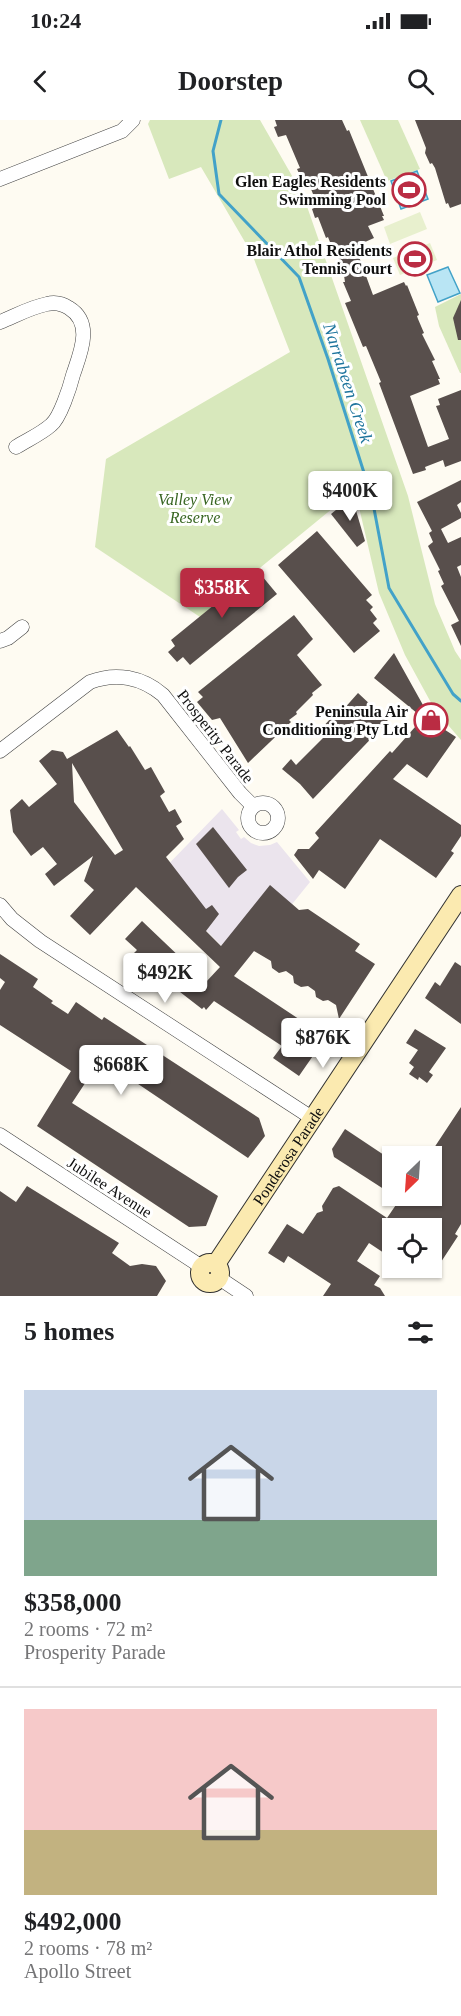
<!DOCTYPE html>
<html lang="en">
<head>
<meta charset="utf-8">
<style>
	body { margin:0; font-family:Georgia,serif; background:#f6f6f6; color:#202124; height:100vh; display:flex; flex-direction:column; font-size:22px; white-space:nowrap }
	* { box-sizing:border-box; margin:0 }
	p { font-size:20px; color:#757577 }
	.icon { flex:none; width:33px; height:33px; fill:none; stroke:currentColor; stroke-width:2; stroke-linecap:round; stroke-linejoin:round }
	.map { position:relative; height:1176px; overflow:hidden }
	.panel { display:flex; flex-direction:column; background:#fff; flex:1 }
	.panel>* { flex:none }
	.needle { width:39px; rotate:205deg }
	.tools { position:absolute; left:382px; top:1026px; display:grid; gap:12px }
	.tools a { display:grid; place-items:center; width:60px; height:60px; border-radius:0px; background:#fff; box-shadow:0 2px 4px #0004; font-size:30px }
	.price { position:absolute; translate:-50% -51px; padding:0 14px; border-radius:6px; background:#fff; color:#222; font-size:20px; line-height:39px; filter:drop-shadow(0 2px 3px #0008) }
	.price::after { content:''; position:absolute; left:50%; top:36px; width:18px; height:14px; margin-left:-9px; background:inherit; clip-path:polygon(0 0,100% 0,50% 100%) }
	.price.on { background:#ba2c43; color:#fff }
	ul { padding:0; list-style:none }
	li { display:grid; align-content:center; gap:12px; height:318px; padding:0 24px }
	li+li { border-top:2px solid #e0e0e0 }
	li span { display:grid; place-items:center; height:186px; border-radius:0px; color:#555 }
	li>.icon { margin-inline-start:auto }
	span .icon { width:108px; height:108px; fill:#fffc; stroke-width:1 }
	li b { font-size:26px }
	h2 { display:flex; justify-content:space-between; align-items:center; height:72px; padding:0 24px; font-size:26px }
	.status { display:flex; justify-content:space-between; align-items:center; height:42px; padding:0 30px; background:#fff; direction:ltr }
	.status svg { height:16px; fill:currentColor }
	header { display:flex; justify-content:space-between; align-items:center; height:78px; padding:0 24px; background:#fff; font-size:27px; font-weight:800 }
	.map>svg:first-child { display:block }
</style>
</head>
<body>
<div class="status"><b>10:24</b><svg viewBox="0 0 49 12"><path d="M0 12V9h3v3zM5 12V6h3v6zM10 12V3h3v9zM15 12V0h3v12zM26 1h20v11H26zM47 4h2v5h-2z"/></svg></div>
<header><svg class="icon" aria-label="back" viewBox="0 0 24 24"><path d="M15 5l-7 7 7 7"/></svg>Doorstep<svg class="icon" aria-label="search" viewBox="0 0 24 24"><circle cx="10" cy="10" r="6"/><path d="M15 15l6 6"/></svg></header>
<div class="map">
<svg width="461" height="1176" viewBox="0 0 461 1176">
	<rect width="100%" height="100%" fill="#fefbf2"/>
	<!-- industrial -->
	<path fill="#ebe4ed" d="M 222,689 L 239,710 L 236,712 L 241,719 L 244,717 L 251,723 L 259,726 L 270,725 L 277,722 L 310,762 L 242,846 L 154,759 Z"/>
	<!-- green -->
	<g fill="#d8e8bc">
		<path d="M 150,0 L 260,0 L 303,75 L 408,376 L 435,484 L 455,531 L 461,540 L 461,620 L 435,590 L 405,535 L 379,473 L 355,370 L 200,497 L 95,427 L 106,339 L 290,232 L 252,134 L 201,47 L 169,59 L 148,4 Z"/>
		<path d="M 360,0 L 398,0 L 420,49 L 387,61 Z"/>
		<path d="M 461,174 L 461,253 L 460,253 L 439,206 L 435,187 Z"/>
	</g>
	<!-- pitch -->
	<g fill="#e8f0ce">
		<path d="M 420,92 L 427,109 L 390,124 L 384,107 Z"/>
		<path d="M 430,123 L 437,140 L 400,155 L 393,138 Z"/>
	</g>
	<!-- water -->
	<g fill="#b9e5f4" stroke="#42a2c8" stroke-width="1.5">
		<path d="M 417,51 L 428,79 L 401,89 L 391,61 Z"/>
		<path d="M 448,147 L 460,173 L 438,182 L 427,155 Z"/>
	</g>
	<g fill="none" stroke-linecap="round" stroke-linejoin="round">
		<!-- stream -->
		<path stroke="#42a2c8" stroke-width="3" d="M 221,0 L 213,31 L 219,74 L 299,157 L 328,239 L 372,378 L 389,468 L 453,574 L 461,581"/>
	</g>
	<!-- building -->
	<g fill="#584f4c" fill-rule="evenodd">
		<path d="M 275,0 L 342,0 L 347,11 L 349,10 L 384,96 L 382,96 L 384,100 L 368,106 L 374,118 L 356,126 L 358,134 L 373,175 L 404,162 L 406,166 L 407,165 L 419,195 L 417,196 L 418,199 L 424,213 L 422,214 L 435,240 L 432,241 L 440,259 L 438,259 L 440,264 L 410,276 L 428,327 L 449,319 L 436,286 L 440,285 L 438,279 L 461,270 L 461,341 L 445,347 L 443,340 L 425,347 L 426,350 L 413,354 L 379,263 L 381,262 L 366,226 L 363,227 L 345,183 L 351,181 L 343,162 L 345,162 L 343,149 L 339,140 L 335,135 L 328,117 L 326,118 L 318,97 L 315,98 L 312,89 L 314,88 L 313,86 L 317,84 L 307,59 L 302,60 L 297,49 L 300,48 L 286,15 L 278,17 L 274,7 L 277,6 Z"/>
		<path d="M 415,0 L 461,0 L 461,84 L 450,88 L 448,83 L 446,84 L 435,48 L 432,43 L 430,44 L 425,33 L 426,28 Z"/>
		<path d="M 461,180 L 461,220 L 458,220 L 453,198 Z"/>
		<path d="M 461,360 L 461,382 L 457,385 L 461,393 L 461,398 L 441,409 L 448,423 L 461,417 L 461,445 L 457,447 L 461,457 L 461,526 L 451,505 L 459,501 L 441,466 L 444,464 L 438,451 L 440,450 L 428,426 L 433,422 L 429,413 L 432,411 L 417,382 Z"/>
		<path d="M 352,377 L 365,421 L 357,427 L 331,394 Z"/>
		<path d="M 317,411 L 372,475 L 366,480 L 373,487 L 370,490 L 377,499 L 373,503 L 380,511 L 354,533 L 278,445 Z"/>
		<path d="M 257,450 L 277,474 L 190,545 L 183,537 L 177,542 L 168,532 L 175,526 L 171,520 Z"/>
		<path d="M 294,495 L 313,519 L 297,535 L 322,565 L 312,573 L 313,575 L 296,592 L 297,594 L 289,600 L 291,602 L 248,643 L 220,598 L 212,600 L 197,582 L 203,577 L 198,572 Z"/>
		<path d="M 394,533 L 428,594 L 440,604 L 439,606 L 456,617 L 427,658 L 407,644 L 393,659 L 461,705 L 461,716 L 451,731 L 454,733 L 436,758 L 380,719 L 345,769 L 319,750 L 313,759 L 294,735 L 298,729 L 309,729 L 319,718 L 315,713 L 390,631 L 392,633 L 423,598 L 374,558 Z"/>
		<path d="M 358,573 L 388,601 L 313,679 L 300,664 L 282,649 L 291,639 L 296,645 L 326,615 L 320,610 L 332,597 L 334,600 Z"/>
		<path d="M 117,610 L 129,627 L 130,626 L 145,650 L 151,647 L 165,672 L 160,676 L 169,692 L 175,689 L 182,702 L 176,706 L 184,719 L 166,737 L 206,789 L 212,785 L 219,794 L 206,811 L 221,826 L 270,765 L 299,790 L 308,789 L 360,824 L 355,831 L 375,844 L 339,899 L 336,885 L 328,880 L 323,881 L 316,877 L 315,871 L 308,866 L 301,867 L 294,863 L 293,856 L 286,851 L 279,853 L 272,848 L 271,841 L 254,831 L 234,856 L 326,917 L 299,956 L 273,938 L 282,926 L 214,881 L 206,890 L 204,887 L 202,889 L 171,865 L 168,868 L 159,859 L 157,861 L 131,836 L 137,830 L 125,819 L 142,801 L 206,862 L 220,847 L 136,767 L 90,815 L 70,796 L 94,770 L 84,761 L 93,736 L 54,766 L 45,754 L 57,744 L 43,727 L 31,736 L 13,712 L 10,690 L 22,679 L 29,687 L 57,664 L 39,641 L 52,630 L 63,632 L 67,639 ZM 72,643 L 123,730 L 115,735 L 74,682 Z"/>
		<path d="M 213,707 L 247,750 L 238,757 L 229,768 L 196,724 Z"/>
		<path d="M 0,834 L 38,859 L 33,867 L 53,881 L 51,883 L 68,894 L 76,882 L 102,900 L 104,897 L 259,998 L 265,1016 L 248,1038 L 101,939 L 72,983 L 218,1076 L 206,1106 L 189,1107 L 37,1006 L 71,951 L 0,905 L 0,870 L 5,862 L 0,858 Z"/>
		<path d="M 455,842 L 461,846 L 461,904 L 425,878 L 435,862 L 440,866 Z"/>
		<path d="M 415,909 L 446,928 L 429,952 L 433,955 L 427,963 L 419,957 L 418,960 L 409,954 L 414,947 L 409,943 L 418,930 L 406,923 Z"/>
		<path d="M 461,987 L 461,1104 L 455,1114 L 458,1116 L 441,1142 L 432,1137 L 432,1108 L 393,1108 L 393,1139 L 369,1123 L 357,1141 L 380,1156 L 374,1165 L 380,1168 L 385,1176 L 323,1176 L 331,1164 L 288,1136 L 284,1143 L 268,1133 L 287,1104 L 303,1114 L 317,1093 L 323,1091 L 322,1086 L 333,1068 L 339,1066 L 387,1098 L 402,1076 L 432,1076 L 432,1031 Z"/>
		<path d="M 345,1009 L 393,1041 L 393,1075 L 334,1037 L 332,1029 Z"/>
		<path d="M 27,1066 L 119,1123 L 112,1133 L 130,1146 L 142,1144 L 156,1146 L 166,1161 L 157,1176 L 0,1176 L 0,1071 L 16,1082 Z"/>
	</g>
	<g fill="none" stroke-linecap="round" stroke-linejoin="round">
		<defs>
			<g id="street">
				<path d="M 0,59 L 122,11 L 133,0"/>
				<path d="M 0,202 C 15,196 31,187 47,184 C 55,182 63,184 69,188 C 94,203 80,234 73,255 C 70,267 60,298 51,305 C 41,314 27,320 16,327"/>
				<path d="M 0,521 L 8,518 L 22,507"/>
				<path d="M 0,631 L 90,562 C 116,552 142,557 163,575 L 240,673 L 253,686"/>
				<circle cx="263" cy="698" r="15"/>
				<path d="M 0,785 L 12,799 L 40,821 L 312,998"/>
				<path d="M 0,1015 L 202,1147"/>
				<path d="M 219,1158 L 246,1176"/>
			</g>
			<g id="secondary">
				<circle cx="210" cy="1153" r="10"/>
				<path id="s1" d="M 216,1144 L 461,775"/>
			</g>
		</defs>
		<!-- street casing -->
		<use href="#street" stroke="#424242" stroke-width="15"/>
		<!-- secondary casing -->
		<use href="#secondary" stroke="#313131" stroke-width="20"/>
		<!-- street -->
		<use href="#street" stroke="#fff" stroke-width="14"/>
		<!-- secondary -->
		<use href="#secondary" stroke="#fbeab0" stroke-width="18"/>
	</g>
	<!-- icons -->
	<defs>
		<symbol id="stadium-ring" viewBox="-11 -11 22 22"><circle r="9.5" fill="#fff" stroke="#ba2c43" stroke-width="1.5"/><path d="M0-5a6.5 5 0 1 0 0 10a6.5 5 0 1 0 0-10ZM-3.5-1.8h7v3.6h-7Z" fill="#ba2c43"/></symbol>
		<symbol id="shop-ring" viewBox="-11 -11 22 22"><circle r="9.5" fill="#fff" stroke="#ba2c43" stroke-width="1.5"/><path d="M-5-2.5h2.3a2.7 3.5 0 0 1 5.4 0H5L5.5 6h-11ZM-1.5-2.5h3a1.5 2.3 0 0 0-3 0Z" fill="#ba2c43"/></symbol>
	</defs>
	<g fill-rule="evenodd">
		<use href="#stadium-ring" x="390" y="51" width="38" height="38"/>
		<use href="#stadium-ring" x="396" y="120" width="38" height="38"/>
		<use href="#shop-ring" x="412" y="581" width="38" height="38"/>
	</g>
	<g text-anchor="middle" stroke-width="6" stroke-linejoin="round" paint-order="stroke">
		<!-- poi labels -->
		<g font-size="16" font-weight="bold" fill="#0f0f0f" stroke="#fff" text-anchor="end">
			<text x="386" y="67">Glen Eagles Residents<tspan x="386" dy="18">Swimming Pool</tspan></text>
			<text x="392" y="136">Blair Athol Residents<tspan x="392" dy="18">Tennis Court</tspan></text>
			<text x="408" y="597">Peninsula Air<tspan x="408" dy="18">Conditioning Pty Ltd</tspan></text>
		</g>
		<!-- park labels -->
		<g font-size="16" font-style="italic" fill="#376521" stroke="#fff">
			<text x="195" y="385">Valley View<tspan x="195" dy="18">Reserve</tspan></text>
		</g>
		<!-- street labels -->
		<g font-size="16" fill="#0f0f0f" stroke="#fff">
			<text transform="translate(216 616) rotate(52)" y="6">Prosperity Parade</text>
			<text dy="6" stroke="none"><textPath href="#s1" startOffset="130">Ponderosa Parade</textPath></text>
			<text transform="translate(110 1067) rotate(33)" y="6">Jubilee Avenue</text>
		</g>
		<!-- water labels -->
		<g font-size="18" font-style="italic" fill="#1d749d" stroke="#fff">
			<text transform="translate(348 263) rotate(72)" y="6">Narrabeen Creek</text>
		</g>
	</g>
</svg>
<div class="tools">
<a><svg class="needle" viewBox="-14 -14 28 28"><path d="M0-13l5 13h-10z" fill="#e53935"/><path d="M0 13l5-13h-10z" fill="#757577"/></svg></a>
<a><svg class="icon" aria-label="locate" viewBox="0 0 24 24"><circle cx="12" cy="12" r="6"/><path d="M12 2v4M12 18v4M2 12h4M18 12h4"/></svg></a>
</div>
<b class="price" style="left:350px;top:402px">$400K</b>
<b class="price on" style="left:222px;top:499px">$358K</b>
<b class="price" style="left:165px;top:884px">$492K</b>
<b class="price" style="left:323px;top:949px">$876K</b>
<b class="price" style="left:121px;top:976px">$668K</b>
</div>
<section class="panel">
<h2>5 homes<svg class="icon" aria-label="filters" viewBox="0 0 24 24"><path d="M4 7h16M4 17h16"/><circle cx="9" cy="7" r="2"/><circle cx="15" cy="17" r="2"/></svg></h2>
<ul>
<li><span style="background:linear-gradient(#c9d6e8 70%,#7fa58c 0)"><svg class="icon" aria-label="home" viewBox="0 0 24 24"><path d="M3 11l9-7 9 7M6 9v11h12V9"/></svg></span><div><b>$358,000</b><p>2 rooms · 72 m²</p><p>Prosperity Parade</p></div></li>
<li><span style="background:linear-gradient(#f6c9c9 65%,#c2b280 0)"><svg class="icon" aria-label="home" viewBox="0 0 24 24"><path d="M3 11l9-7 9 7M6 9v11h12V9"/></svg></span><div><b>$492,000</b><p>2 rooms · 78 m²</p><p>Apollo Street</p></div></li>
</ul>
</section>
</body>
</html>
